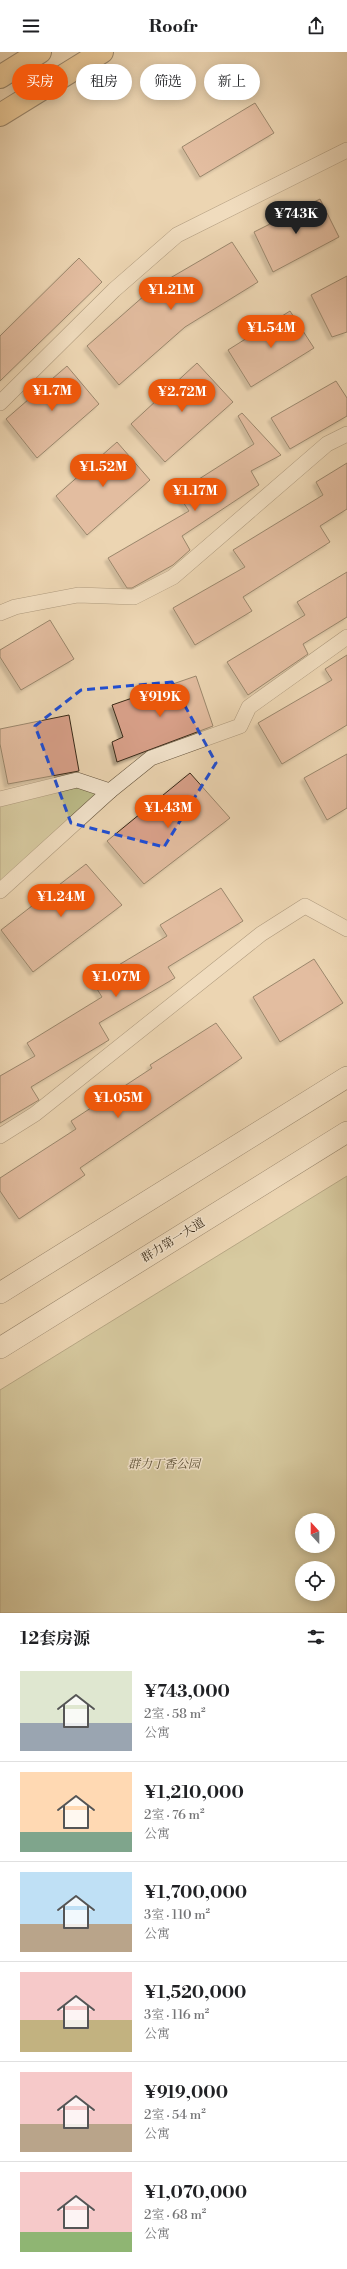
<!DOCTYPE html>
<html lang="zh">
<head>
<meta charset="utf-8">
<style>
	body { margin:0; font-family:"Libre Bodoni","Noto Serif SC",serif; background:#f2f2f2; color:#202124; height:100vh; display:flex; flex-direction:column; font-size:15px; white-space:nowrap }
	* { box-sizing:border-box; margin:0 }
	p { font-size:13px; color:#757577 }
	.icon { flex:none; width:22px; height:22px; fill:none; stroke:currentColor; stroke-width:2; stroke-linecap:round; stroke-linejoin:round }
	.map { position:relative; height:1561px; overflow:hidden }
	.drawer { display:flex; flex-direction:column; background:#fff; flex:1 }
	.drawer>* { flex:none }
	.banner { position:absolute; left:12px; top:12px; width:323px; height:36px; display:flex; gap:8px }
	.needle { width:26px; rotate:339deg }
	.buttons { position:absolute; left:295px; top:1461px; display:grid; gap:8px }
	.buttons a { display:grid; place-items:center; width:40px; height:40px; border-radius:50%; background:#fff; box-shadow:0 2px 10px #0003; font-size:20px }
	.price { position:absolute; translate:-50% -34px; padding:0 9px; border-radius:14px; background:#ea580c; color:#fff; font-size:13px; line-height:26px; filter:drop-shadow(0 1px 2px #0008) }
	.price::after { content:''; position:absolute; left:50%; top:24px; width:12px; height:9px; margin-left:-6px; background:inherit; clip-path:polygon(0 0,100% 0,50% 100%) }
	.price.active { background:#222; color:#fff }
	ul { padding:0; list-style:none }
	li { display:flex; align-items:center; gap:12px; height:100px; padding:0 20px }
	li+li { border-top:1px solid #e0e0e0 }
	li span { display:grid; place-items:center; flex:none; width:112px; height:80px; border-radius:0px; color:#555 }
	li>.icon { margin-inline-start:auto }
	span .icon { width:48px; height:48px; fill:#fffc; stroke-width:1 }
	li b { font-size:17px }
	h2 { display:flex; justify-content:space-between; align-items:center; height:48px; padding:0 20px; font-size:17px }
	.pill { padding:0 14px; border-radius:18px; background:#fff; box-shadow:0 2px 10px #0003; font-size:14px; line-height:36px }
	.pill.active { background:#ea580c; color:#fff }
	header { display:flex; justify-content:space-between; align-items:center; height:52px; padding:0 20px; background:#fff; font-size:18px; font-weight:700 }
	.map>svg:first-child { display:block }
</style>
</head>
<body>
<header><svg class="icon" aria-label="menu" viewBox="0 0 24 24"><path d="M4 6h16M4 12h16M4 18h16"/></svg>Roofr<svg class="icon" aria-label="share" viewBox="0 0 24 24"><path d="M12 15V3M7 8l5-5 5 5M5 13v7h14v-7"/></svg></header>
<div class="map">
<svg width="347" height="1561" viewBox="0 0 347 1561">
	<defs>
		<filter id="shadow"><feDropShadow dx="-3.5" dy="3.5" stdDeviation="1" flood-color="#0004"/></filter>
	</defs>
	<rect width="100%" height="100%" fill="#ecd5b2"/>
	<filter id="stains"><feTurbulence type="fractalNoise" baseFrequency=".005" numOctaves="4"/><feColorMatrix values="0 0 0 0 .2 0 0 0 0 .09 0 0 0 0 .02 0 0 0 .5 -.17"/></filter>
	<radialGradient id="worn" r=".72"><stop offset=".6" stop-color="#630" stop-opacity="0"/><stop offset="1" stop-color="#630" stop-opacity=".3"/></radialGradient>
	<!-- green -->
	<g fill="#bcbc89" stroke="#7a7350" fill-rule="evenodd">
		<path d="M 77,728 L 110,739 L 0,839 L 0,747 Z"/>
		<path d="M 347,1124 L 347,1561 L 0,1561 L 0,1338 ZM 302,1468 L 328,1468 L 328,1494 L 302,1494 ZM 302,1516 L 328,1516 L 328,1542 L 302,1542 Z"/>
	</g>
	<!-- building -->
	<g fill="#d8a089" stroke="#392a18" filter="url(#shadow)">
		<path d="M 255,51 L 274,81 L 200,125 L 182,95 Z"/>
		<path d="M 320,147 L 339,185 L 273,220 L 254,180 Z"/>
		<path d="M 232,190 L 258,230 L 185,275 L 119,333 L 87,294 L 153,236 Z"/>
		<path d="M 79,206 L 102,230 L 0,329 L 0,284 Z"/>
		<path d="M 347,224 L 347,280 L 332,285 L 311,243 Z"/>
		<path d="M 290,259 L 314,296 L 251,335 L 228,298 Z"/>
		<path d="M 197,311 L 233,350 L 165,410 L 131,372 Z"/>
		<path d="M 67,314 L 99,352 L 37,406 L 6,367 Z"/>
		<path d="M 336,329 L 347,346 L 347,364 L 290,397 L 271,366 Z"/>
		<path d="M 242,361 L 281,403 L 251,419 L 259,433 L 182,484 L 190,498 L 173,513 L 132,536 L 127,536 L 108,506 L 189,459 L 177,441 L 254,392 L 238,364 Z"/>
		<path d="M 117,390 L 150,428 L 87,483 L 56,444 Z"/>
		<path d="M 347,411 L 347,457 L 320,474 L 330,490 L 243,545 L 252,559 L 195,593 L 173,556 L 245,515 L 233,498 L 323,443 L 316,430 Z"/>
		<path d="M 347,520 L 347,565 L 303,592 L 308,602 L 248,643 L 227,610 L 305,563 L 297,550 Z"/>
		<path d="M 50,568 L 74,607 L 21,638 L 0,605 L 0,598 Z"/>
		<path d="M 347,603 L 347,673 L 282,712 L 258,671 L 332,628 L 325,617 Z"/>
		<path d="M 196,624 L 213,674 L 117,710 L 112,690 L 123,685 L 112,653 Z"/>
		<path d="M 69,663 L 79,719 L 8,732 L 0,692 L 0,677 Z"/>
		<path d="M 347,702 L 347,756 L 327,768 L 304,726 Z"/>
		<path d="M 190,721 L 230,766 L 144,832 L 107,789 Z"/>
		<path d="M 86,812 L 122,853 L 33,920 L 1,878 Z"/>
		<path d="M 221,836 L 243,869 L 168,915 L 175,926 L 99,971 L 109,988 L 31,1035 L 39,1048 L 0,1071 L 0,1024 L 35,1004 L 27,991 L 102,945 L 92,929 L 167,884 L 160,873 Z"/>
		<path d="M 314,907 L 343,951 L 280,990 L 253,945 Z"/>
		<path d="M 216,971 L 242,1006 L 80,1116 L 85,1123 L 19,1167 L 0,1139 L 0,1126 L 76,1077 L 71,1069 L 152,1016 L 150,1013 Z"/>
	</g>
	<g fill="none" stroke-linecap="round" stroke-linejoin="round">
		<defs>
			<g id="minor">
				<path d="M 0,351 L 114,238 L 177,183 L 347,98"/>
				<path d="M 0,561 L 15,555 L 78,543 L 134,545 L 173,525 L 327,392 L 347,382"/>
				<path d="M 0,747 L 77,728 L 110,739 L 151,706 L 240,674 L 249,655 L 347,585"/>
				<path d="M 0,839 L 110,739"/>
				<path d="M 0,1084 L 35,1062 L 261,882 L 305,854 L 347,877"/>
			</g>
			<g id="secondary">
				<path d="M 0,1241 L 347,1025"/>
				<path d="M 0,1296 L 347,1080"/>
			</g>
			<g id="primary">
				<path d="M 0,25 L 40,0"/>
				<path d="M 0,63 L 102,0"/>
			</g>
		</defs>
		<!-- minor casing -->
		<use href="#minor" stroke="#66553e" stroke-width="16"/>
		<!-- secondary casing -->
		<use href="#secondary" stroke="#392a18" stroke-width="22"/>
		<!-- primary casing -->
		<use href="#primary" stroke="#392a18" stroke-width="24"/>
		<!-- minor -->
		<use href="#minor" stroke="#f3e4cd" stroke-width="15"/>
		<!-- secondary -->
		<use href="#secondary" stroke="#f3e4cd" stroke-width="21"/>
		<!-- primary -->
		<use href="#primary" stroke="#e6ba79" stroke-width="22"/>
	</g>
	<!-- marked area -->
	<path d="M0 0H347V1561H0ZM 172,630 L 216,711 L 164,795 L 71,771 L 35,674 L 81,638 Z" fill="#ecd5b2" fill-opacity=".55" fill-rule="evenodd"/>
	<path fill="none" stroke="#1d4ed8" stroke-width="3" stroke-dasharray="8 5" stroke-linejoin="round" d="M 172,630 L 216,711 L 164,795 L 71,771 L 35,674 L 81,638 Z"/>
	<g text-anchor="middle" stroke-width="3" stroke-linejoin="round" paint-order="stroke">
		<!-- street labels -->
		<g font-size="12" fill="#392a18" stroke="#f3e4cd">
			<text transform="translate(173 1188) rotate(-32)" y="4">群力第一大道</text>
		</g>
		<!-- park labels -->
		<g font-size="12" font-style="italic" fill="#5a4e34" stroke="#f3e4cd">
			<text x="164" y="1416">群力丁香公园</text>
		</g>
	</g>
	<rect width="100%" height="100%" filter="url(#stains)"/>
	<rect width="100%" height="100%" fill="url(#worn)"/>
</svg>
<div class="buttons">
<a><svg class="needle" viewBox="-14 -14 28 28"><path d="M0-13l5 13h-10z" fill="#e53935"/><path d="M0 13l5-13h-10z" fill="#757577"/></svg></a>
<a><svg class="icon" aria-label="locate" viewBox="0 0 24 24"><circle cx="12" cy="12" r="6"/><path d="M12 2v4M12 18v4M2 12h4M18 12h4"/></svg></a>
</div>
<b class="price active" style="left:296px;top:183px">¥743K</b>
<b class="price" style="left:171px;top:259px">¥1.21M</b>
<b class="price" style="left:271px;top:297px">¥1.54M</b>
<b class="price" style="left:52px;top:360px">¥1.7M</b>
<b class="price" style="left:182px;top:361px">¥2.72M</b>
<b class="price" style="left:103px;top:436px">¥1.52M</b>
<b class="price" style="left:195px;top:460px">¥1.17M</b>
<b class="price" style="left:160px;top:666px">¥919K</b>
<b class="price" style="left:168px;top:777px">¥1.43M</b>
<b class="price" style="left:61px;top:866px">¥1.24M</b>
<b class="price" style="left:116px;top:946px">¥1.07M</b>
<b class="price" style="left:118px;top:1067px">¥1.05M</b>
<div class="banner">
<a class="pill active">买房</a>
<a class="pill">租房</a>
<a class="pill">筛选</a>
<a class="pill">新上</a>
</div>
</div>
<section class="drawer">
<h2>12套房源<svg class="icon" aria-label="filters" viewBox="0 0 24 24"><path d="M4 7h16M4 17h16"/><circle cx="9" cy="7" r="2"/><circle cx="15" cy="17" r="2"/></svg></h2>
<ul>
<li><span style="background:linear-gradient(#dfe7d0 65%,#9aa5b1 0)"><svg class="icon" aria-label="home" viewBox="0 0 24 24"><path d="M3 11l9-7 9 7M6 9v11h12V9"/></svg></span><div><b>¥743,000</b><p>2室 · 58 m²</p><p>公寓</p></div></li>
<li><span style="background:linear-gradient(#ffd9b3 75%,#7fa58c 0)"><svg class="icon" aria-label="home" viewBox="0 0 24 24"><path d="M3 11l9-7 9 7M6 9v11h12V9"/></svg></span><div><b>¥1,210,000</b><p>2室 · 76 m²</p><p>公寓</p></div></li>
<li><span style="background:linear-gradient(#bfe0f5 65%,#b9a48a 0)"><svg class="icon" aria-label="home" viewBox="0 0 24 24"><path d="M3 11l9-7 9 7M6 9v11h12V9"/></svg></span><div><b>¥1,700,000</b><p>3室 · 110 m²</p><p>公寓</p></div></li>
<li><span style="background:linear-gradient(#f6c9c9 60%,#c2b280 0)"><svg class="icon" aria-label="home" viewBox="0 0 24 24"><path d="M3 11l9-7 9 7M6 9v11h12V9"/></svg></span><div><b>¥1,520,000</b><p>3室 · 116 m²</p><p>公寓</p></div></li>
<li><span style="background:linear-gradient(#f6c9c9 65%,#b9a48a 0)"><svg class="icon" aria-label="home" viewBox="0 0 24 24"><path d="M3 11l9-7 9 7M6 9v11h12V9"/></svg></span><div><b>¥919,000</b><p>2室 · 54 m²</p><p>公寓</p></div></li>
<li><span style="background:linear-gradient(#f6c9c9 75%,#8fb573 0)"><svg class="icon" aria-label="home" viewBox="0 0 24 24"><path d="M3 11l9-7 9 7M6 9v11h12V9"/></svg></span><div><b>¥1,070,000</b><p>2室 · 68 m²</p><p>公寓</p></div></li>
</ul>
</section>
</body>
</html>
